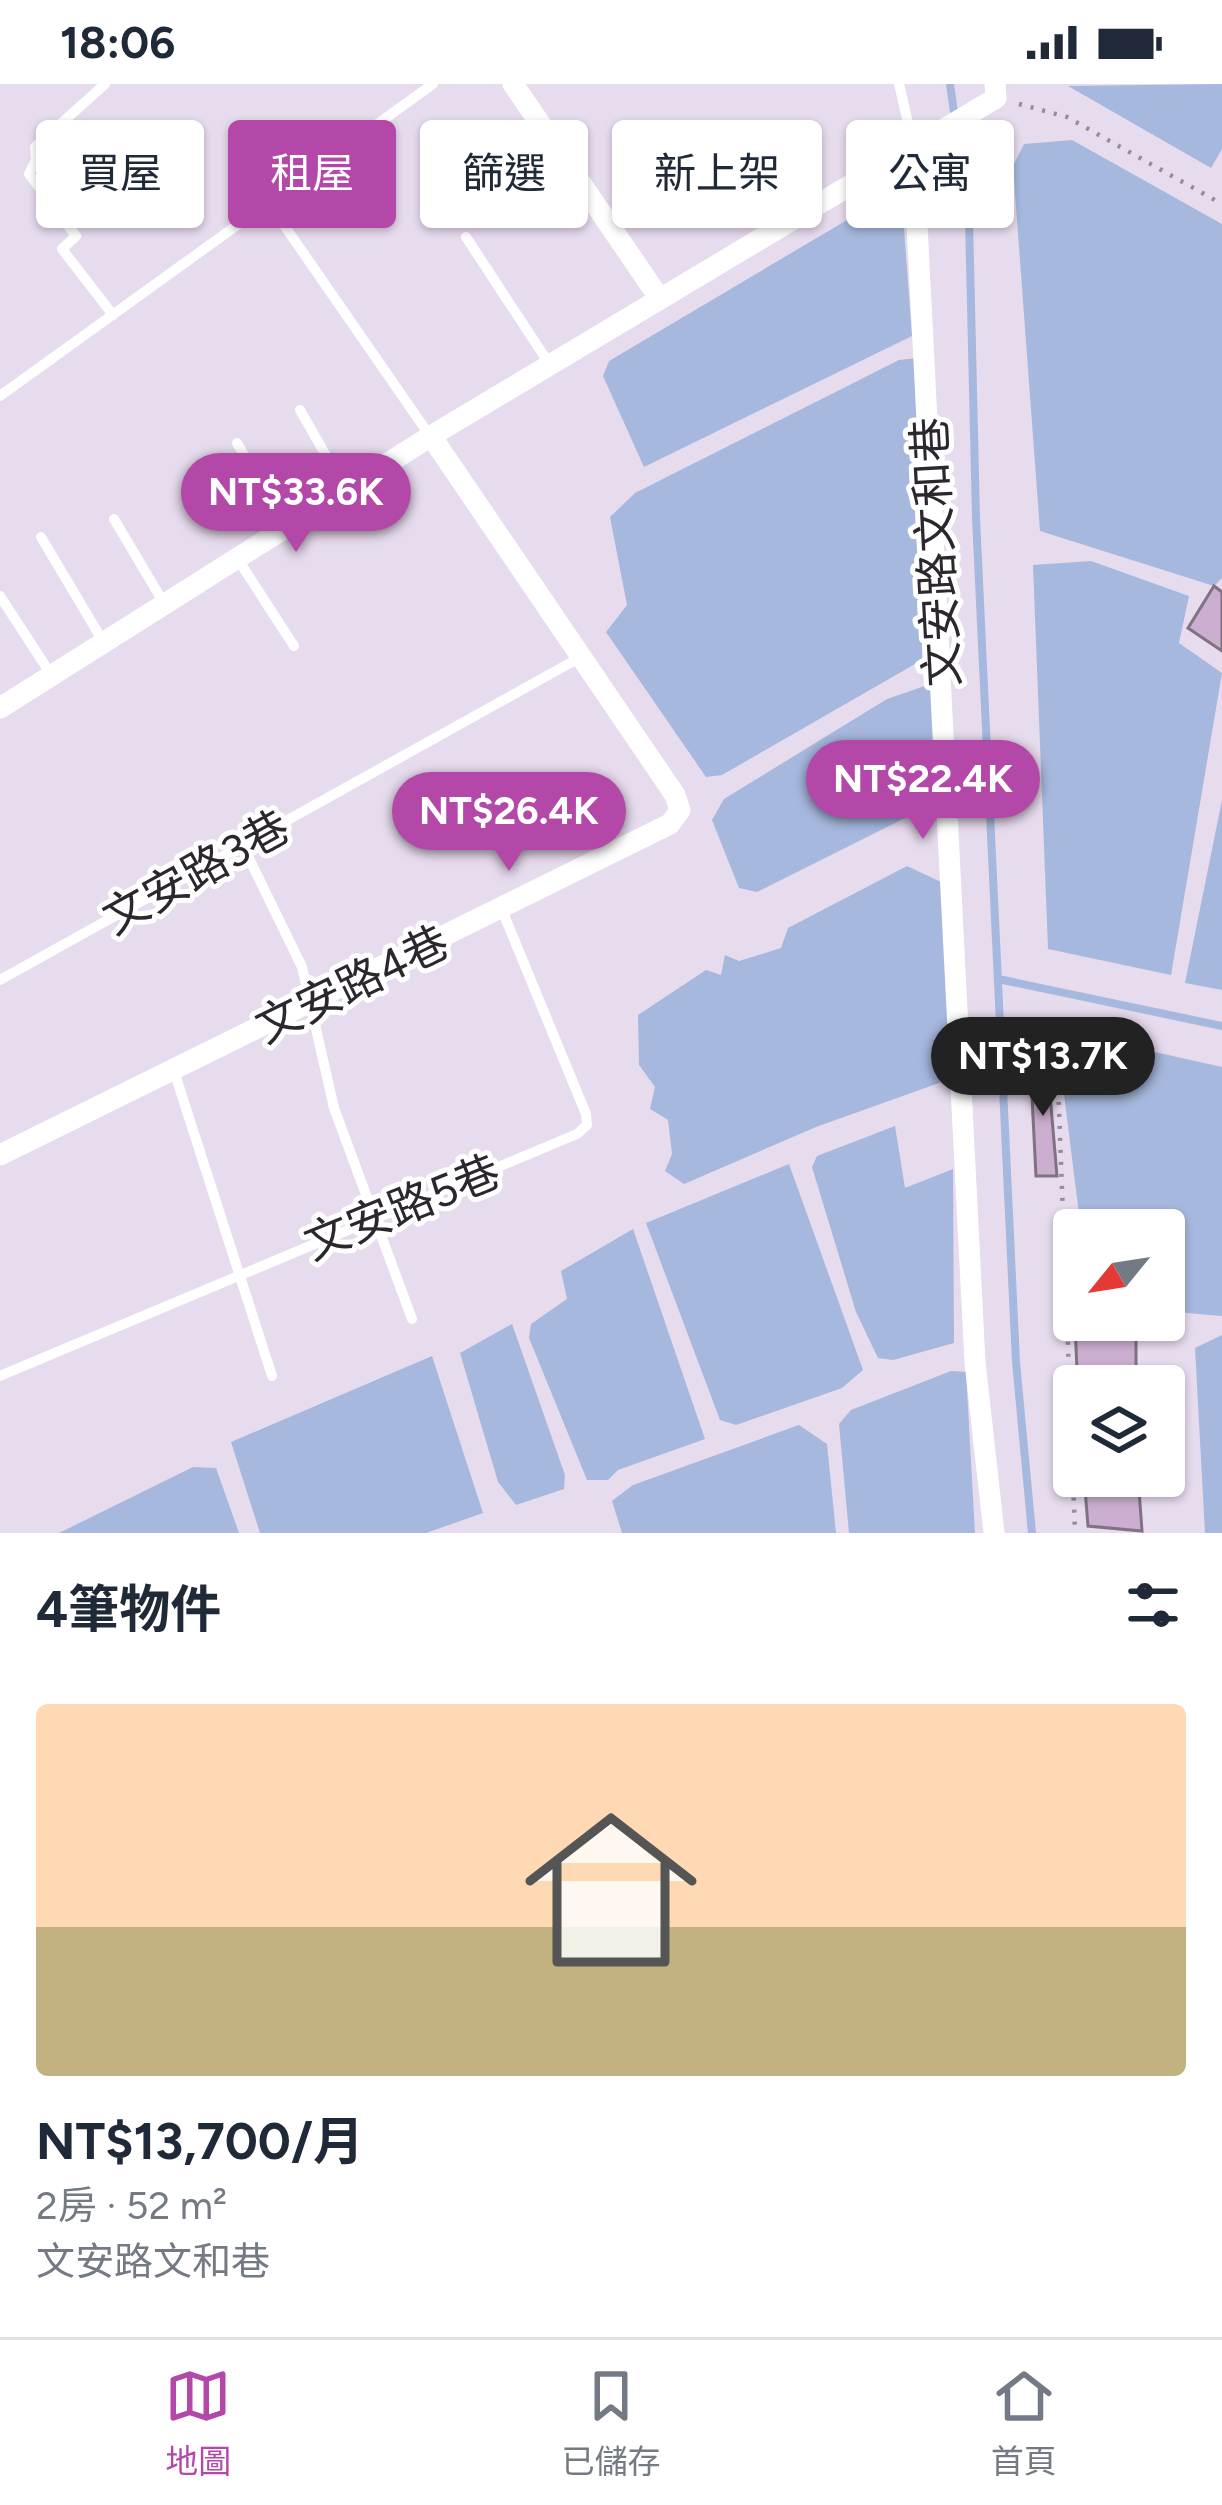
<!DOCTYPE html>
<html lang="zh-TW">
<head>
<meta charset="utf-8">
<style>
	body { margin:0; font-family:Figtree,"Noto Sans TC",sans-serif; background:#f6f6f7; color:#1f2937; height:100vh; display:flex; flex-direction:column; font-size:45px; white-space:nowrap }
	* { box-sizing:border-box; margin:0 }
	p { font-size:39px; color:#747a83 }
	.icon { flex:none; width:66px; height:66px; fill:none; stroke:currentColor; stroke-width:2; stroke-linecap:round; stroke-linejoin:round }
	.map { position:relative; height:1449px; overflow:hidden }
	.side { display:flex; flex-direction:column; background:#fff; flex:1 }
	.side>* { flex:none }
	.hud { position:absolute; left:36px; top:36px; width:1152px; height:108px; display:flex; gap:24px }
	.needle { width:78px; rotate:240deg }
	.tools { position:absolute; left:1053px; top:1125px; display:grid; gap:24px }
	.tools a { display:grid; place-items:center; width:132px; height:132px; border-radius:12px; background:#fff; box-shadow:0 3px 9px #0004; font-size:60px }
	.price { position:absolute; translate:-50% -102px; padding:0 27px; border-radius:42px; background:#b448a8; color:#fff; font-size:39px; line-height:78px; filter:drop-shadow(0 3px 6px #0008) }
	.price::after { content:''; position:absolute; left:50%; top:72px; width:36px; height:27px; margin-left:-18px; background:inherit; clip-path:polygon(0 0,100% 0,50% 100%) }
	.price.active { background:#222; color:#fff }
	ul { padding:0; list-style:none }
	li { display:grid; align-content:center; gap:24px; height:636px; padding:0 36px }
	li+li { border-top:3px solid #e0e1e3 }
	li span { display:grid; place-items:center; height:372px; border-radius:12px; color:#555 }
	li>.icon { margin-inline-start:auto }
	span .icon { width:216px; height:216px; fill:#fffc; stroke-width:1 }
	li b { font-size:51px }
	h2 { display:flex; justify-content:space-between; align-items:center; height:144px; padding:0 36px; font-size:51px }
	.chip { padding:0 42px; border-radius:12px; background:#fff; box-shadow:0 3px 9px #0004; font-size:42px; line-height:108px }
	.chip.active { background:#b448a8; color:#fff }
	.status { display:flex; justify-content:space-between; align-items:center; height:84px; padding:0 60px; background:#fff; direction:ltr }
	.status svg { height:33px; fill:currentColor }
	.dock { display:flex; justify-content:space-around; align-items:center; height:168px; border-top:3px solid #e0e1e3; background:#fff; font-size:33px; color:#747a83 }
	.dock a { display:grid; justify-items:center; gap:6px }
	.dock .active { color:#b448a8 }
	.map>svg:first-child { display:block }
</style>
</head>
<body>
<div class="status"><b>18:06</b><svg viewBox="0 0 49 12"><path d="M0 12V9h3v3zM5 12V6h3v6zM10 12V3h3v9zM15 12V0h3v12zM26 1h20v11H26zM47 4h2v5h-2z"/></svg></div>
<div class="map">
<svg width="1222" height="1449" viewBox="0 0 1222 1449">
	<rect width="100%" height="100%" fill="#e7dbee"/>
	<!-- water -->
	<g fill="#a6b8de">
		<path d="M 1222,0 L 1222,65 L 1211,84 L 1068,2 Z"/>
		<path d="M 1072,56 L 1222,140 L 1222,494 L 1214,502 L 1040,447 L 1013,82 L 1024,60 Z"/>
		<path d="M 901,104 L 912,252 L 644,383 L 603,292 L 609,277 Z"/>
		<path d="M 917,274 L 929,572 L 722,691 L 706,693 L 606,548 L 627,521 L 610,433 L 635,409 L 899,276 Z"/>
		<path d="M 1091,477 L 1189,512 L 1179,559 L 1222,589 L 1171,891 L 1048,865 L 1033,481 Z"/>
		<path d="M 939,597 L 933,720 L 757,808 L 739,804 L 712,736 L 724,715 L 887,615 Z"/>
		<path d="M 1222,716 L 1222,906 L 1185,899 Z"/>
		<path d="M 907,782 L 943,799 L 953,994 L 816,1043 L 684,1100 L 665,1087 L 672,1070 L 668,1036 L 650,1025 L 655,1003 L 639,981 L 638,931 L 706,886 L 721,891 L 725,871 L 739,877 L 781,864 L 788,844 Z"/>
		<path d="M 1056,946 L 1222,983 L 1222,1232 L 1164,1227 L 1164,1146 L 1081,1146 Z"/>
		<path d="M 895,1042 L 905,1104 L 953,1085 L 954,1259 L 893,1276 L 878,1274 L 856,1228 L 812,1083 L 817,1072 Z"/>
		<path d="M 789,1080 L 863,1286 L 842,1304 L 736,1341 L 720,1336 L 646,1139 Z"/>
		<path d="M 633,1145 L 705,1355 L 618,1386 L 608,1396 L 587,1396 L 529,1254 L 531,1240 L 567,1215 L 561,1187 Z"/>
		<path d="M 512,1240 L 565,1391 L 564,1405 L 516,1421 L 498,1398 L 460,1269 Z"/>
		<path d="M 1222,1251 L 1222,1449 L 1205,1449 L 1195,1264 Z"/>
		<path d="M 432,1272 L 483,1429 L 426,1449 L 260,1449 L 231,1358 Z"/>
		<path d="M 951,1287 L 966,1288 L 975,1449 L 849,1449 L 839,1340 L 851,1326 Z"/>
		<path d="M 799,1341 L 827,1360 L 836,1449 L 622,1449 L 612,1417 L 633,1401 Z"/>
		<path d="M 193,1383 L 216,1384 L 239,1449 L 59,1449 Z"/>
	</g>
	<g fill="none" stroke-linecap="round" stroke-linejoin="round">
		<!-- stream -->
		<g stroke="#a6b8de" stroke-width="8">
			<path d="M 950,0 L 969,135 L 976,434 L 1016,1278 L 1032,1449"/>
			<path d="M 998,895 L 1222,942"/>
		</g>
	</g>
	<!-- building -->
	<g fill="#cbaed0" stroke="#807282" stroke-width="3">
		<path d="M 1214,502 L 1222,508 L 1222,567 L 1188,544 Z"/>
		<path d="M 1030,973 L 1047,976 L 1057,1092 L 1036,1092 Z"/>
		<path d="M 1075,1241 L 1136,1242 L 1136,1288 L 1077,1286 Z"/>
		<path d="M 1084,1392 L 1138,1392 L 1142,1447 L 1088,1442 Z"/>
	</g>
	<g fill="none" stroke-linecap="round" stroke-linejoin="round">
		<!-- path -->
		<g stroke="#948c99" stroke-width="4.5" stroke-dasharray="3 9" stroke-linecap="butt">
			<path d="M 1019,20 L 1067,33 L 1222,120"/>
			<path d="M 1056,946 L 1075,1449"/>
		</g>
		<!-- lane -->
		<g stroke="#fff" stroke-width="10">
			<path d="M 105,0 L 35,63 L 36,76 L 29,90 L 76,152 L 62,165 L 113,231"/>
			<path d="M 899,0 L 913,61"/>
			<path d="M 268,118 L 430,352"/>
			<path d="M 466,153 L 550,281"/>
			<path d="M 0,312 L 433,0"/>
			<path d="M 300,326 L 345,405"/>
			<path d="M 237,359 L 287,443"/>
			<path d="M 114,435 L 165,521"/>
			<path d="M 41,453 L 104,559"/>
			<path d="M 239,477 L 294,562"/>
			<path d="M 0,512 L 52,592"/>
			<path d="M 243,762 L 302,883 L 334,1024 L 412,1235"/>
			<path d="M 0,896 L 579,574"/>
			<path d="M 174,987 L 272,1292"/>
			<path d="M 0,1292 L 577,1050 L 587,1041 L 586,1030 L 502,826"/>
		</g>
		<!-- street -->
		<g stroke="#fff" stroke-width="21">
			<path d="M 513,0 L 660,215"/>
			<path d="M 913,62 L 975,1278 L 994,1449"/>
			<path d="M 0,624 L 431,352 L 996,14 L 995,0"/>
			<path d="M 0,1071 L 670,740 L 680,726 L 675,711 L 431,352"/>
		</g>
	</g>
	<g text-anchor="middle" stroke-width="10" stroke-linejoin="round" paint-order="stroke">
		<!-- street labels -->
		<g font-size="45" fill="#2c272e" stroke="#fff">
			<text transform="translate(936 468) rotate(-93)" y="16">文安路文和巷</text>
			<text transform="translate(196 788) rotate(-29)" y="16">文安路3巷</text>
			<text transform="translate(352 900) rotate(-26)" y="16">文安路4巷</text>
			<text transform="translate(402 1123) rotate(-22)" y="16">文安路5巷</text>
		</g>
	</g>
</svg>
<div class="tools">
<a><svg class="needle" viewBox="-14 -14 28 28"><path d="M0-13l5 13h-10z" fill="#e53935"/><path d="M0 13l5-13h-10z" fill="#747a83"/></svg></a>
<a><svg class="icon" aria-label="layers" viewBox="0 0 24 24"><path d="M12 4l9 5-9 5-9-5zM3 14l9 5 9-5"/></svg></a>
</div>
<b class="price" style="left:296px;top:471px">NT$33.6K</b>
<b class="price" style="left:923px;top:758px">NT$22.4K</b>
<b class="price" style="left:509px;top:790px">NT$26.4K</b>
<b class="price active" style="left:1043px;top:1035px">NT$13.7K</b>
<div class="hud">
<a class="chip">買屋</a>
<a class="chip active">租屋</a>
<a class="chip">篩選</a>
<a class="chip">新上架</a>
<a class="chip">公寓</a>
</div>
</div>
<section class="side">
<h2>4筆物件<svg class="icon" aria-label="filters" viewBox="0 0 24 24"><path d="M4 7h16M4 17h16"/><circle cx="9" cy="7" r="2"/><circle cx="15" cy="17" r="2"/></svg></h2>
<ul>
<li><span style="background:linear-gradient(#ffd9b3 60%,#c2b280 0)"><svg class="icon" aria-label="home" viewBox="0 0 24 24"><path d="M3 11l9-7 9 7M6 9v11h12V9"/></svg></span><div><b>NT$13,700/月</b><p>2房 · 52 m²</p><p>文安路文和巷</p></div></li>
</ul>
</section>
<nav class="dock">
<a class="active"><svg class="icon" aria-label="map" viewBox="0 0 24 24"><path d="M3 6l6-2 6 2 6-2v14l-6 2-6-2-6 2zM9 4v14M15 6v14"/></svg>地圖</a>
<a><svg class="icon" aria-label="saved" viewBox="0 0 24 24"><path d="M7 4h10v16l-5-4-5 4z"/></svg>已儲存</a>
<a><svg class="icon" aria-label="home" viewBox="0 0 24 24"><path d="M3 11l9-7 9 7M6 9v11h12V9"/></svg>首頁</a>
</nav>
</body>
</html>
